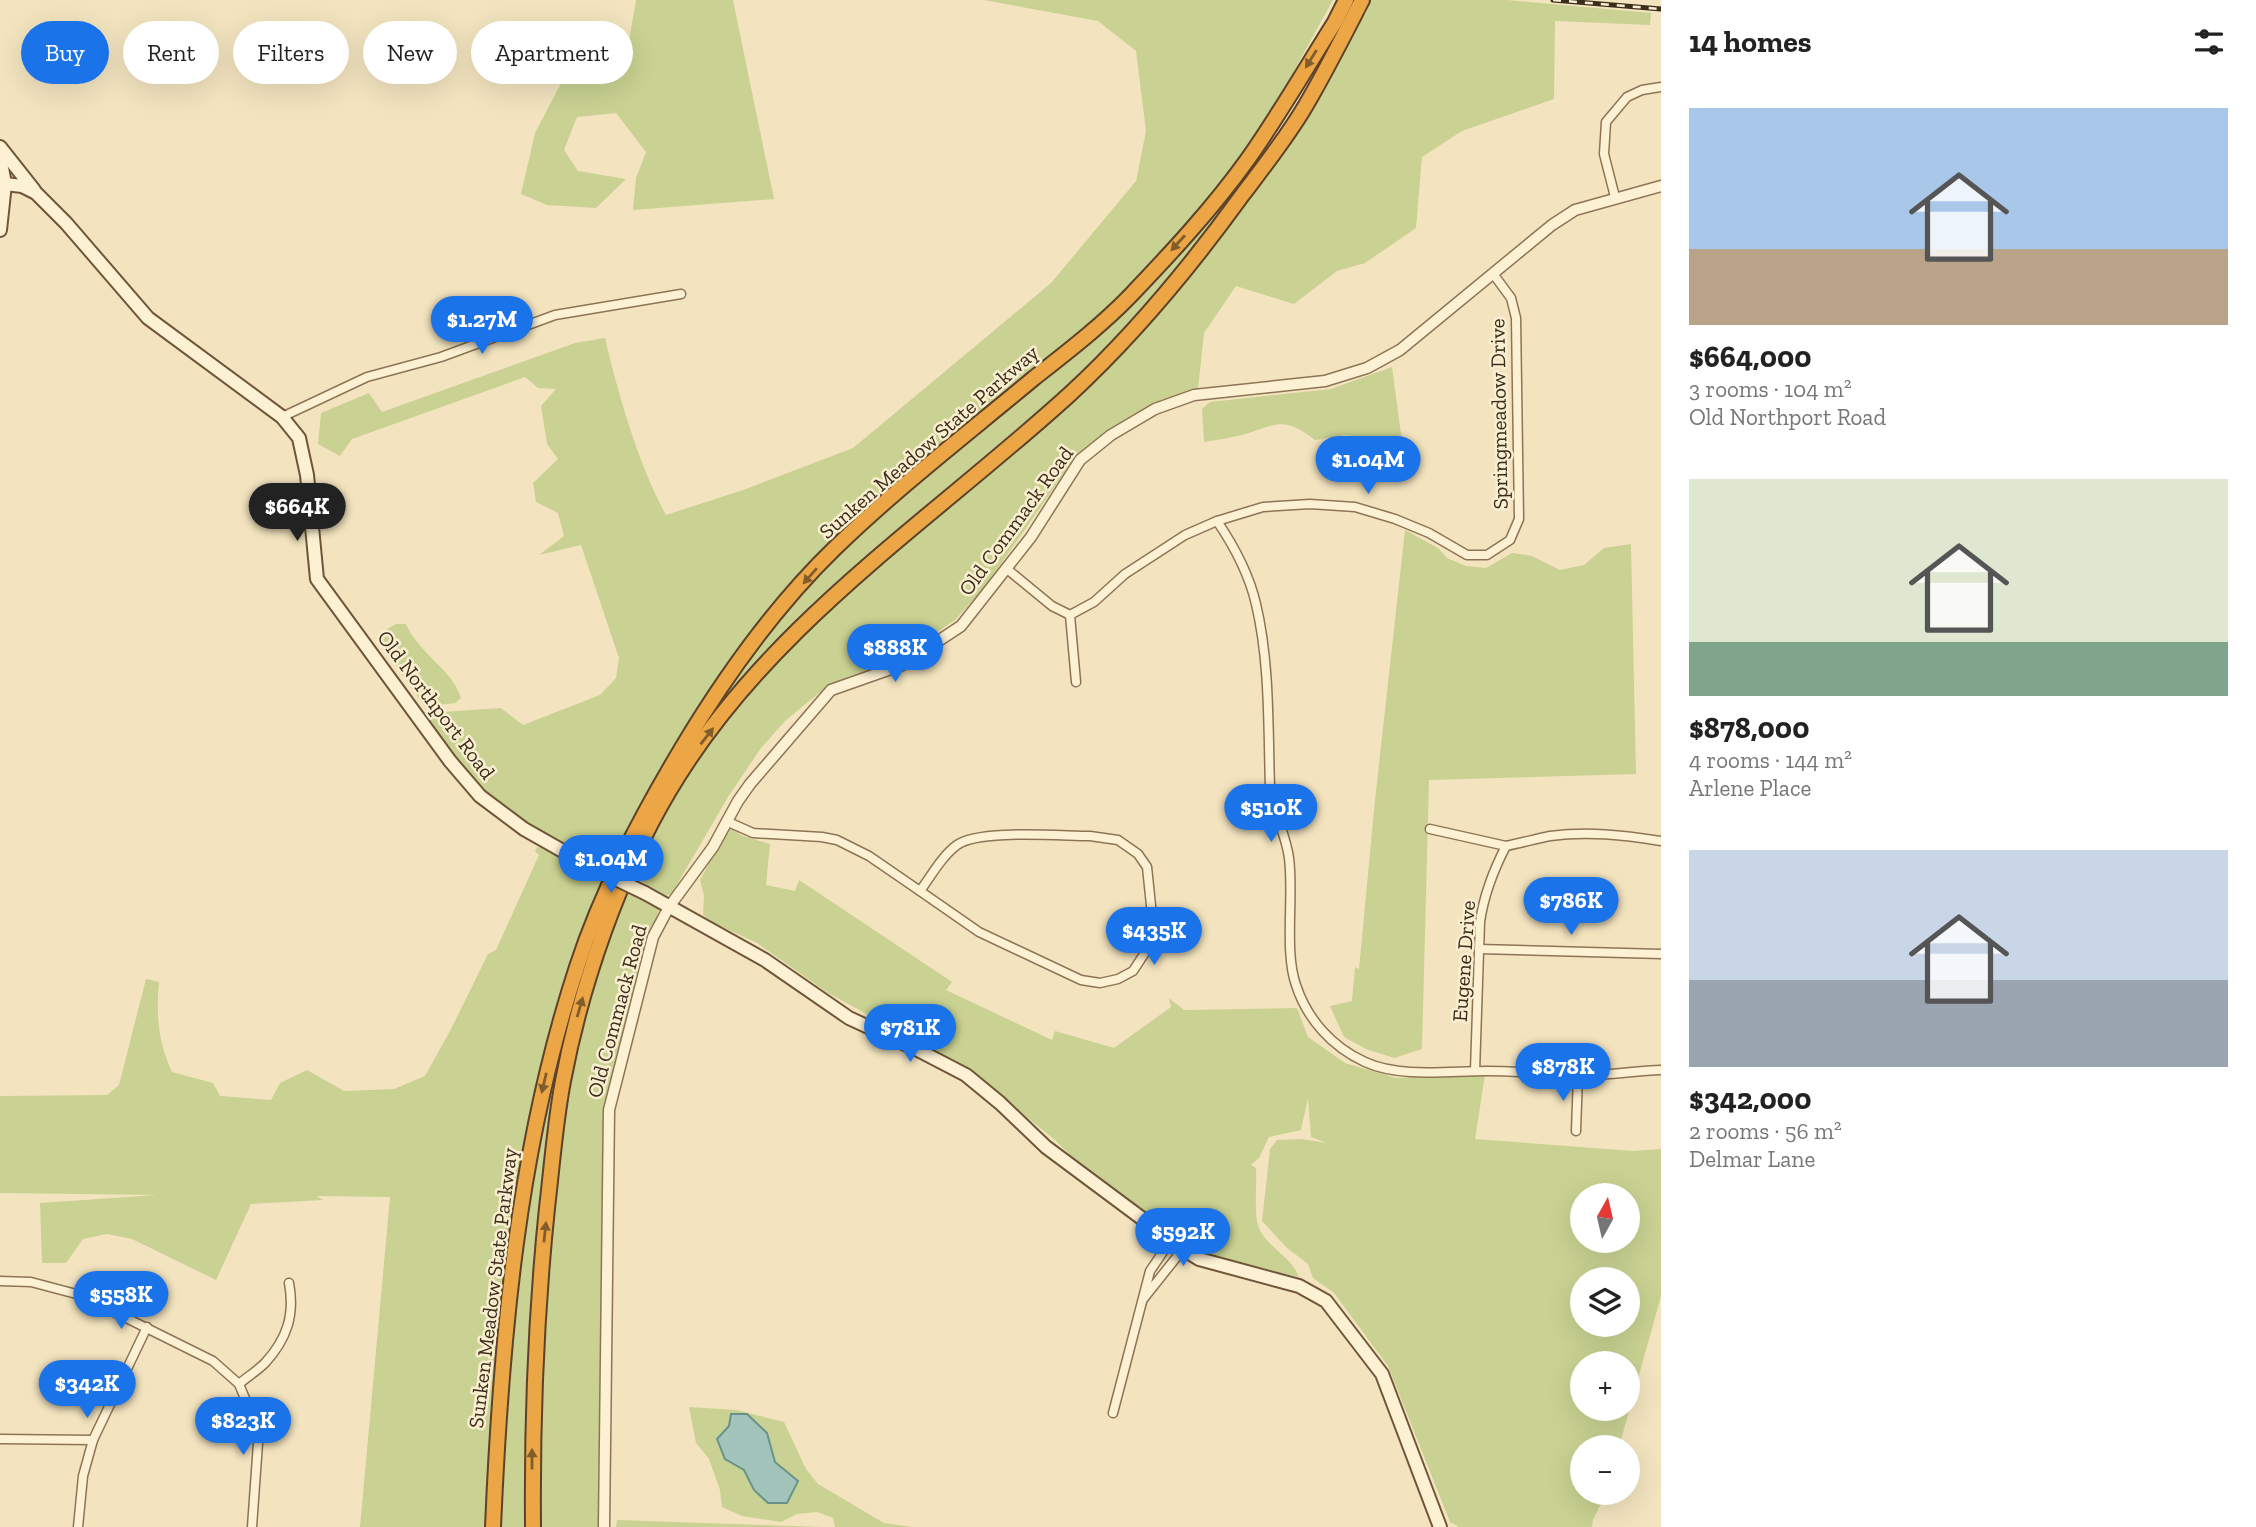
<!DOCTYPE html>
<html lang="en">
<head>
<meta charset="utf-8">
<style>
	body { margin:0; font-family:"Zilla Slab",serif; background:#f2f2f2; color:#222; height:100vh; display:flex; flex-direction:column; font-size:26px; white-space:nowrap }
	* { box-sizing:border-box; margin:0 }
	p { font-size:23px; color:#767676 }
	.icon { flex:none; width:38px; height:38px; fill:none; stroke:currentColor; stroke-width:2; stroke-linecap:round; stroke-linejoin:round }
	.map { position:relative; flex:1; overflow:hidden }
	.side { display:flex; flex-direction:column; background:#fff; width:595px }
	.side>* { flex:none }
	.guide { position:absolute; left:21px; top:21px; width:665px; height:63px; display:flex; gap:14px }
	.needle { width:46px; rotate:8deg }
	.controls { position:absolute; left:1570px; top:1183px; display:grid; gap:14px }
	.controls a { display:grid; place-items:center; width:70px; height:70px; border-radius:50%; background:#fff; box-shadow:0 7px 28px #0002; font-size:35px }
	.price { position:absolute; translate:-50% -60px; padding:0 16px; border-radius:24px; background:#1a73e8; color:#fff; font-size:23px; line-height:46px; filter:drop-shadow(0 2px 4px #0008) }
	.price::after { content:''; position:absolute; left:50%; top:42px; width:21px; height:16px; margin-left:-10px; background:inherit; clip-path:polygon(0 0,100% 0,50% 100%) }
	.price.active { background:#222; color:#fff }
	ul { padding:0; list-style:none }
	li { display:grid; align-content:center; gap:14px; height:371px; padding:0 28px }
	li span { display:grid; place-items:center; height:217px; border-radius:0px; color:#555 }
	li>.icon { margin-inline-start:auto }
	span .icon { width:126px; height:126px; fill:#fffc; stroke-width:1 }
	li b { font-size:30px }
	h2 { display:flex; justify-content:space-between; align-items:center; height:84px; padding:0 28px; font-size:30px }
	.tag { padding:0 24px; border-radius:32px; background:#fff; box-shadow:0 7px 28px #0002; font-size:24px; line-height:63px }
	.tag.active { background:#1a73e8; color:#fff }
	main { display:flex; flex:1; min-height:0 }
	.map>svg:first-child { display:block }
</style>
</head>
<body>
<main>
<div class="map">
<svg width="1661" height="1527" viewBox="0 0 1661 1527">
	<rect width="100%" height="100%" fill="#f3e4bf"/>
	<!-- green -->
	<g fill="#c9d292" fill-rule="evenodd">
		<path d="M 636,0 L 733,0 L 774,199 L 633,210 L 636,178 L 646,152 L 616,113 L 577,117 L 564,150 L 578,171 L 626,179 L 596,208 L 547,205 L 521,194 L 535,133 L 580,47 L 627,53 Z"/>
		<path d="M 984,0 L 1333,0 L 1283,91 L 1244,153 L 1200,213 L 1138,280 L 1067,345 L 845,532 L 707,697 L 659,774 L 625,837 L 622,836 L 609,865 L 597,859 L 595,862 L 546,837 L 469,778 L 422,716 L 428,713 L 501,708 L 523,725 L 600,695 L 616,678 L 619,658 L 581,545 L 539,555 L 564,536 L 558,513 L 536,502 L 533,483 L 558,459 L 547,444 L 541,406 L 556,389 L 538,388 L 525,377 L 352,439 L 340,456 L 318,444 L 321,413 L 369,393 L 382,412 L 575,343 L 605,338 C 618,394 639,466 666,515 L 746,489 L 853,448 L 1051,283 L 1136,181 L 1146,131 L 1136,51 L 1098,21 Z"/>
		<path d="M 1371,0 L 1507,0 L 1651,13 L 1650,25 L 1555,21 L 1554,99 L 1462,131 L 1422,157 L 1416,228 L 1365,263 L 1337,271 L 1294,304 L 1236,286 L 1204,333 L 1198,389 L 1142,410 L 1096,443 L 1070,465 L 984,588 L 955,620 L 911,650 L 819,693 L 785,721 L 761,748 L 728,797 L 672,893 L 666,896 L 631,875 L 649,838 L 693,765 L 737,704 L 800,634 L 1057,413 L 1195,265 L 1362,15 L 1366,14 Z"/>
		<path d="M 1255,156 L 1261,159 L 1234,198 L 1152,302 L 1104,351 L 1048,407 L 989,458 L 708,725 L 702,722 L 729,681 L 801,591 L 846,545 L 894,501 L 1089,338 Z"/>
		<path d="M 1392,367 L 1402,442 L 1345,435 L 1315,440 C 1282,415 1277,425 1242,435 C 1230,438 1216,440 1204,442 L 1202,409 L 1210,402 L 1331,389 Z"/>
		<path d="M 1405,530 L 1438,548 L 1447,558 L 1466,566 L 1486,568 L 1512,553 L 1532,556 L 1560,570 L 1584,565 L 1604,548 L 1631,544 L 1636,774 L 1429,780 L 1422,1049 L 1394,1058 L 1366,1049 L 1344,1037 L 1330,1006 L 1352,1001 L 1355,967 L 1359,969 L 1375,800 Z"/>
		<path d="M 396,624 L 406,624 C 419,654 453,670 461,698 L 455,703 L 425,707 L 377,639 L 378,634 Z"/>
		<path d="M 729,827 L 743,836 L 770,844 L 766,885 L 795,891 L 799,880 L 952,982 L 946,990 L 1052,1040 L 1055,1031 L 1114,1048 L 1171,1007 L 1169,998 L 1184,1010 L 1297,1008 L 1308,1037 L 1345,1063 L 1396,1078 L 1485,1075 L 1475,1139 L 1633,1151 L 1661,1149 L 1661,1296 L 1619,1447 L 1582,1447 L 1582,1493 L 1606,1493 L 1593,1520 L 1592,1527 L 1459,1527 L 1450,1522 L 1388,1366 L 1334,1293 L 1313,1278 L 1308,1264 L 1287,1248 L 1262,1221 L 1270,1149 L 1277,1140 L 1301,1139 L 1327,1143 L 1311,1137 L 1308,1098 L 1301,1130 L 1269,1137 L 1259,1158 L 1251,1165 L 1256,1168 C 1257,1182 1254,1213 1258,1225 C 1264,1246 1291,1255 1299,1277 L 1205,1256 L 1184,1238 L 1082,1167 L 1055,1140 L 966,1068 L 828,993 L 757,943 L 714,923 L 703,915 L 704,896 L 700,880 ZM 1582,1195 L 1628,1195 L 1628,1241 L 1582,1241 ZM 1582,1279 L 1628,1279 L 1628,1325 L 1582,1325 ZM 1582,1363 L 1628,1363 L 1628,1409 L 1582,1409 Z"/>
		<path d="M 537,847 L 552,851 L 588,870 L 587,874 L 605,882 C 580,948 553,1014 537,1083 C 504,1229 497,1378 488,1527 L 360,1527 L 390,1197 L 317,1196 L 323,1200 L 251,1204 L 216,1280 L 132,1239 L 107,1234 L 83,1239 L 66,1263 L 42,1263 L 40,1203 L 157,1195 L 0,1193 L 0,1096 L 107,1095 L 119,1085 L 146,979 L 159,982 C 156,1015 158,1042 172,1072 L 213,1083 L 220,1096 L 271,1100 L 280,1083 L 307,1070 L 344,1091 L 394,1089 L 425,1076 L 451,1029 L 488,954 L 496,950 L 539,855 L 535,851 Z"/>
		<path d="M 624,891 L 659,909 L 634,989 L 603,1121 L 600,1527 L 536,1527 L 539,1360 L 566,1088 L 591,982 Z"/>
		<path d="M 557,1049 L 563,1049 C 557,1084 550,1119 545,1155 C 530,1276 522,1405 527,1527 L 499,1527 L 502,1427 L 521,1234 Z"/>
		<path d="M 689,1407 L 737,1410 L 784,1422 L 806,1469 L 818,1484 L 884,1523 L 912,1527 L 835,1527 L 833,1518 L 817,1512 L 797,1514 L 781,1522 L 742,1516 L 722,1507 L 720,1490 L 709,1459 L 696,1443 ZM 747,1414 L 766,1433 L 775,1462 L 798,1481 L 754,1490 L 744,1470 L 725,1459 L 717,1439 L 729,1426 Z"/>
		<path d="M 617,1520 L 825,1527 L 616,1527 Z"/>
	</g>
	<!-- water -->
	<path fill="#a3c4bb" stroke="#69938a" stroke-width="2" d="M 731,1414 L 747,1414 L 767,1433 L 775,1462 L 798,1481 L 787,1503 L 768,1503 L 754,1490 L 744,1470 L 725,1459 L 717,1439 L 729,1426 Z"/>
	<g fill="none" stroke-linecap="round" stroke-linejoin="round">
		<defs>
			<g id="minor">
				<path d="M 1615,197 L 1604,154 L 1606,122 L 1627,97 L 1642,90 L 1661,87"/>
				<path d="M 282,417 L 367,377 L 441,357 L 555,315 L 681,294"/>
				<path d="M 1217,521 C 1234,546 1249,574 1256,604 C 1270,663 1268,727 1270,787 C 1273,812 1286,834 1289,858 C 1294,895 1284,952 1296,985 C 1307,1019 1332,1047 1365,1062 C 1400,1078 1448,1071 1486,1071 C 1516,1071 1546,1074 1576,1075 C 1604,1076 1633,1071 1661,1070"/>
				<path d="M 1007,569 L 1052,606 L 1070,615 L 1094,602 L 1125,574 L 1185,535 L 1217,521 L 1263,507 L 1310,504 L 1355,507 L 1395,519 L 1429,533 L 1467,555 L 1487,555 L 1510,540 L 1519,519 L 1516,318 L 1511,298 L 1494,275"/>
				<path d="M 1070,615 L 1076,682"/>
				<path d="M 726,821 L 753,833 L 822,837 L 837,840 L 869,856 L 920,891"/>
				<path d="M 1430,829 L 1506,846"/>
				<path d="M 1090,836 L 1118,840 L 1138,854 L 1147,867 L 1152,915 L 1148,948 L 1133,971 L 1118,979 L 1100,983 L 1081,980 L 979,932 L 920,891 C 931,876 942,856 957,845 C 978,829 1061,836 1090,836 Z"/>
				<path d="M 1479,949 L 1661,954"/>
				<path d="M 1475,1071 L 1480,922 C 1484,894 1493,871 1506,846 C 1521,843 1535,839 1550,836 C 1588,831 1623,835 1661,841"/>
				<path d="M 1576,1131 L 1578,1075"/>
				<path d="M 0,1281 L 31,1282 L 80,1295 L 213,1361 L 239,1384 L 251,1413 L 258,1443 L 252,1527"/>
				<path d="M 1144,1298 L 1183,1249"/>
				<path d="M 239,1384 C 247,1377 257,1371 265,1363 C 287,1339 295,1315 289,1283"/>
				<path d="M 1113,1413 L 1150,1271 L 1171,1240"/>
				<path d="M 0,1439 L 93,1440"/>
				<path d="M 78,1527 L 83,1476 L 93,1440 L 147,1327"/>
			</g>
			<path id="tertiary" d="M 604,1527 L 609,1110 L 653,937 L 669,907 L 713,847 L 738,801 L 750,784 L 831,690 L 902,665 L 961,626 L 1031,537 L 1080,460 L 1111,435 L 1155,409 L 1194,395 L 1325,381 L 1367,368 L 1400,350 L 1552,225 L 1575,210 L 1661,186"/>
			<g id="secondary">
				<path d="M 0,147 L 34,190"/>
				<path d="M 0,157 L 5,184 L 0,230"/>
				<path d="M 5,184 L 22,186 L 36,193 L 66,223 L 148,318 L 282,417 L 299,438 L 307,475 L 317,579 L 450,761 L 480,796 L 524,829 L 591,867"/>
				<path d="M 645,893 L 765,960 L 849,1018 L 916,1049 L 966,1075 L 1000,1103 L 1046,1147 L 1183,1249 L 1199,1259 L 1299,1286 L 1326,1301 L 1382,1374 L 1440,1527"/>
			</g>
			<g id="motorway">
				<path d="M 493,1527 C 501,1338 518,1147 577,967 C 602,890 641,817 682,748 C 724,678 776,605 835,548 C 898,487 967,434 1034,378 C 1067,352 1101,326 1130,296 C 1171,253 1213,208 1248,159 C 1279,115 1306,68 1335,22 L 1346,0"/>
				<path d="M 533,1527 C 532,1420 536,1314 547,1208 C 552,1166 555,1123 563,1081 C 581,985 619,875 669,791 C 766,626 932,520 1070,394 C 1135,334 1191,266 1243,194 C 1265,165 1288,136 1306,105 C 1326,71 1344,35 1362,0"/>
			</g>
		</defs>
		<!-- minor casing -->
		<use href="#minor" stroke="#8e7455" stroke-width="11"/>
		<!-- tertiary casing -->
		<use href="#tertiary" stroke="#8e7455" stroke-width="13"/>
		<!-- secondary casing -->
		<use href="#secondary" stroke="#705538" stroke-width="16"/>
		<!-- motorway casing -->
		<use href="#motorway" stroke="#5b422a" stroke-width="18"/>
		<!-- minor -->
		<use href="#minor" stroke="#fdf1d3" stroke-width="8"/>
		<!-- tertiary -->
		<use href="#tertiary" stroke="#fdf1d3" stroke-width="10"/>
		<!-- secondary -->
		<use href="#secondary" stroke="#fdf1d3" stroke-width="12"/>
		<!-- motorway -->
		<use href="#motorway" stroke="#eca646" stroke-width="14"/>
		<defs>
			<path id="rail" d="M 1553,0 L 1661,9"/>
		</defs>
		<!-- rail casing -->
		<use href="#rail" stroke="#3c2c1b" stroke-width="5"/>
		<!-- rail -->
		<use href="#rail" stroke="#f9eed0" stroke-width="2.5" stroke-dasharray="8" stroke-linecap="butt"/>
		<defs>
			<path id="secondary-bridge" d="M 591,867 L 645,893"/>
		</defs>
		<!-- secondary-bridge casing -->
		<use href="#secondary-bridge" stroke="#705538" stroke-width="16" stroke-linecap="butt"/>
		<!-- secondary-bridge -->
		<use href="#secondary-bridge" stroke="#fdf1d3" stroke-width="12"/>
	</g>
	<!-- one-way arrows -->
	<defs><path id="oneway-solid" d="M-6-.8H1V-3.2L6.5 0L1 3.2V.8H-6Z" transform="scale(1.75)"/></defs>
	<g fill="#825d2c">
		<use href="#oneway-solid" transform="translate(1311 59) rotate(122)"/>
		<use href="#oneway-solid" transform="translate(1178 243) rotate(132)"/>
		<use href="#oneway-solid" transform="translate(810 576) rotate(131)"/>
		<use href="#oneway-solid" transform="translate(707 736) rotate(-52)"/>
		<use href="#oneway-solid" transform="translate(580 1007) rotate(-74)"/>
		<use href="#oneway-solid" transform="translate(544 1083) rotate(103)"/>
		<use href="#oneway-solid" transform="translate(545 1232) rotate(-84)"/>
		<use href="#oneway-solid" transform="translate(532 1459) rotate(-90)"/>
	</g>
	<g text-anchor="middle" stroke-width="5" stroke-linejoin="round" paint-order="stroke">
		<!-- street labels -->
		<g font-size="21" fill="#3c2c1b" stroke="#f9eed0">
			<text transform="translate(1499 414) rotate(-91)" y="7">Springmeadow Drive</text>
			<text transform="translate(929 442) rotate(-41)" y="7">Sunken Meadow State Parkway</text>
			<text transform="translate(1016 521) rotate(-54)" y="7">Old Commack Road</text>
			<text transform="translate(436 705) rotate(53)" y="7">Old Northport Road</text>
			<text transform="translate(1464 961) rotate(-86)" y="7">Eugene Drive</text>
			<text transform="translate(617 1011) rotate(-75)" y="7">Old Commack Road</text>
			<text transform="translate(493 1288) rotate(-83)" y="7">Sunken Meadow State Parkway</text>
		</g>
	</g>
</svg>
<div class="controls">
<a><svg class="needle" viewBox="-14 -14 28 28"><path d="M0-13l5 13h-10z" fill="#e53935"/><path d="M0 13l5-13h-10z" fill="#767676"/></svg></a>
<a><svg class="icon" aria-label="layers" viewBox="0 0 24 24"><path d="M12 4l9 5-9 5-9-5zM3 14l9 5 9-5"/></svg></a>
<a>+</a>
<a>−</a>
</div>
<b class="price" style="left:482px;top:356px">$1.27M</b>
<b class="price" style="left:1368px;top:496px">$1.04M</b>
<b class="price active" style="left:297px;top:543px">$664K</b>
<b class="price" style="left:895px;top:684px">$888K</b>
<b class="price" style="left:1271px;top:844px">$510K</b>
<b class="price" style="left:611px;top:895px">$1.04M</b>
<b class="price" style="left:1571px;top:937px">$786K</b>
<b class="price" style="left:1154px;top:967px">$435K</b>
<b class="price" style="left:910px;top:1064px">$781K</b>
<b class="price" style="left:1563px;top:1103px">$878K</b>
<b class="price" style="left:1183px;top:1268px">$592K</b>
<b class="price" style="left:121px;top:1331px">$558K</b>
<b class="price" style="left:87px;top:1420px">$342K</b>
<b class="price" style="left:243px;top:1457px">$823K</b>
<div class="guide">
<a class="tag active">Buy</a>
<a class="tag">Rent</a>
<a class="tag">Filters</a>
<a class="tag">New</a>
<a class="tag">Apartment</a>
</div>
</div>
<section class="side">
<h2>14 homes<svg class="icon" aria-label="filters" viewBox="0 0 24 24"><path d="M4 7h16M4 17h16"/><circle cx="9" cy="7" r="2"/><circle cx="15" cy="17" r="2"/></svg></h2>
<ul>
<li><span style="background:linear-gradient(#a9c7e8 65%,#b9a48a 0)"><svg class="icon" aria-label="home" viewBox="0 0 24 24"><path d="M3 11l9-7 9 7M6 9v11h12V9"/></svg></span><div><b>$664,000</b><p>3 rooms · 104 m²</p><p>Old Northport Road</p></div></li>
<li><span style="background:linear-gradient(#dfe7d0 75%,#7fa58c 0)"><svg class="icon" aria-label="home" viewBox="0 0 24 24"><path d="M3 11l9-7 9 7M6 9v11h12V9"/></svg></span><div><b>$878,000</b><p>4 rooms · 144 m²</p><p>Arlene Place</p></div></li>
<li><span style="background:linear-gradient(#c9d6e8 60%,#9aa5b1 0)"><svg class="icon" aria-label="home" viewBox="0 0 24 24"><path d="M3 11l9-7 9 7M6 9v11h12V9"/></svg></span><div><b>$342,000</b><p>2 rooms · 56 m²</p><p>Delmar Lane</p></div></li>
</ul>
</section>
</main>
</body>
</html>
